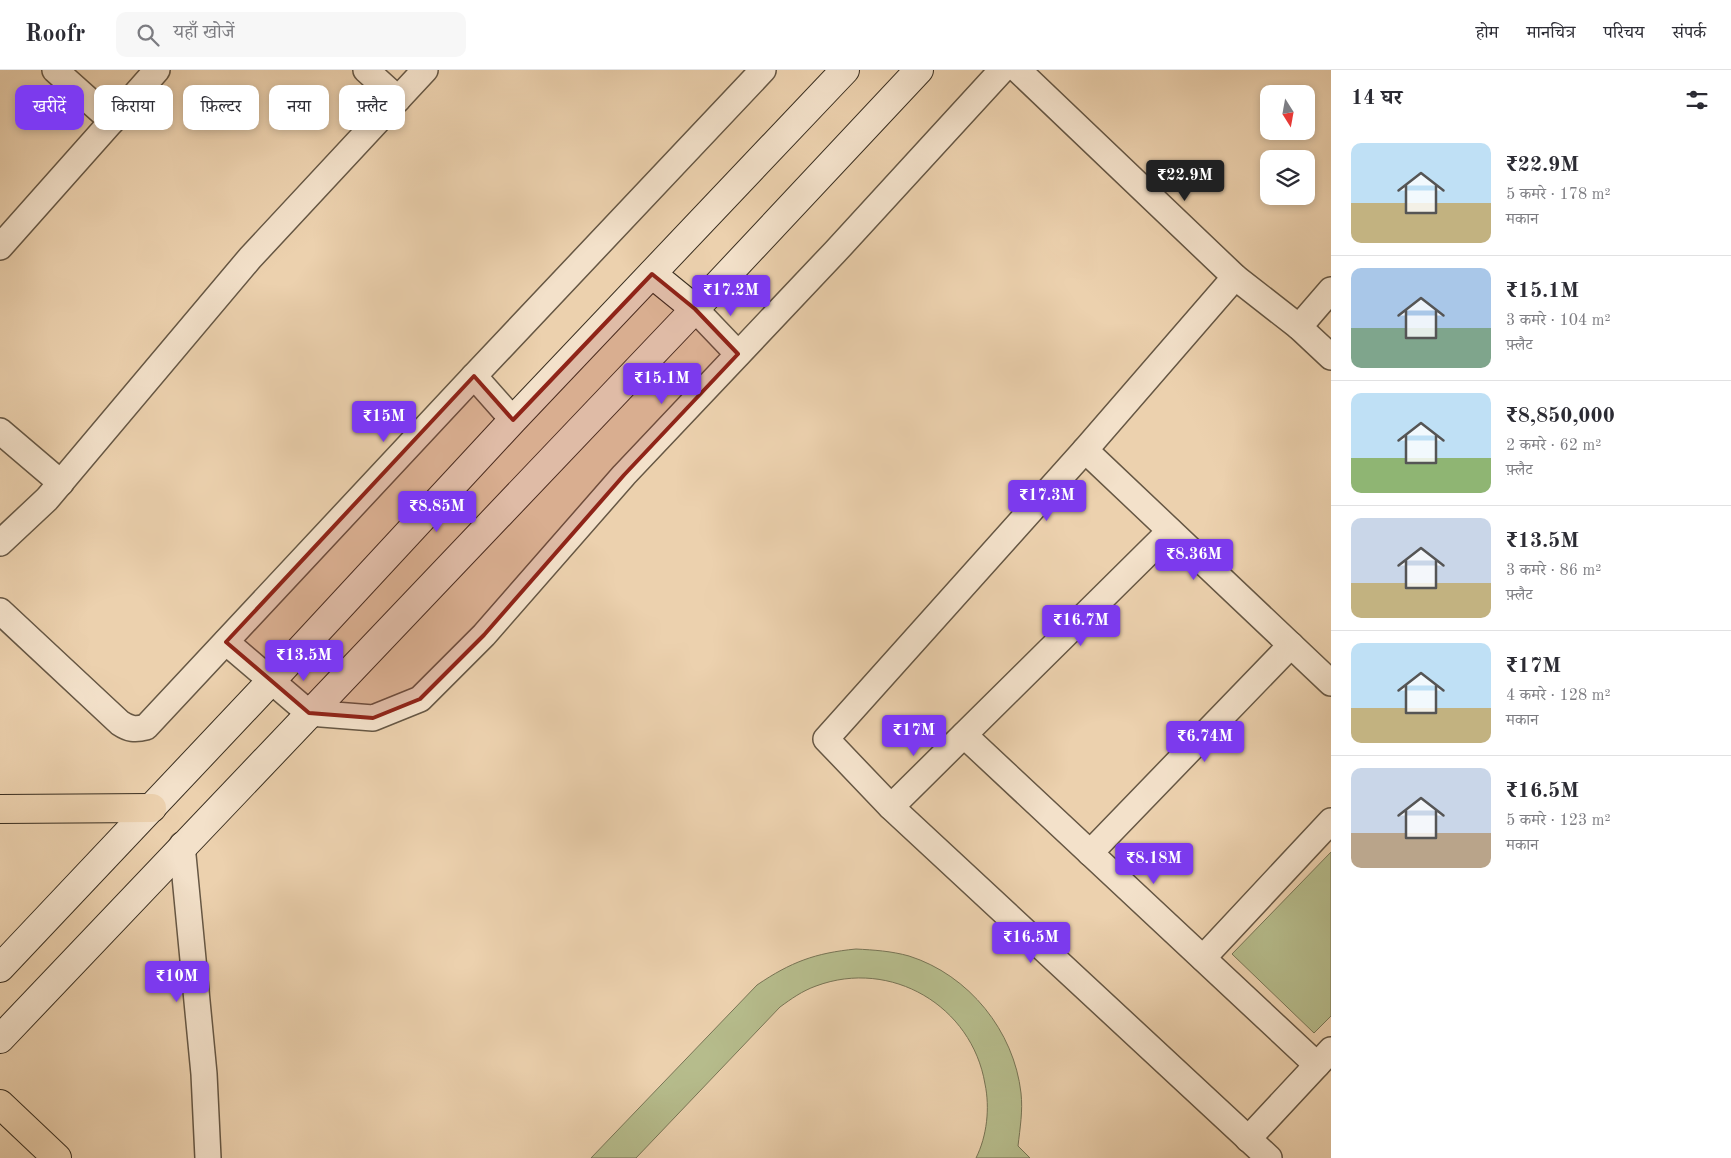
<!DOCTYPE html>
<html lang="hi">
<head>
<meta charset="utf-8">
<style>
	body { margin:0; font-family:"Old Standard TT","Noto Serif Devanagari",serif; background:#f7f7f7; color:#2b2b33; height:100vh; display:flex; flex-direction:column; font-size:19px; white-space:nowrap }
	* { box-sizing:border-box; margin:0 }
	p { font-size:16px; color:#7c7c81 }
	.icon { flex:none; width:28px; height:28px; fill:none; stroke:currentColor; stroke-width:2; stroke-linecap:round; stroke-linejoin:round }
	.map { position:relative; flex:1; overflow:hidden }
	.sheet { display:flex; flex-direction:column; background:#fff; width:400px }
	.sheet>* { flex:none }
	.guide { position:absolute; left:15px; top:15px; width:475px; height:45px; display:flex; gap:10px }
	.needle { width:32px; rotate:169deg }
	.fabs { position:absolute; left:1260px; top:15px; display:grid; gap:10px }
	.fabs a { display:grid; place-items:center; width:55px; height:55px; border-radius:10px; background:#fff; box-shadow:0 2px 8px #0003; font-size:25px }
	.price { position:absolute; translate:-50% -42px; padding:0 11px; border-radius:5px; background:#7c3aed; color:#fff; font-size:16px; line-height:32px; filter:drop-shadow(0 1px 2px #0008) }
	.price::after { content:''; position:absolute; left:50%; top:30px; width:15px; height:11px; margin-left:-8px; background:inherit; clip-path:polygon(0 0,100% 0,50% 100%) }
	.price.selected { background:#222; color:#fff }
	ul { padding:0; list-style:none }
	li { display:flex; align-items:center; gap:15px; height:125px; padding:0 20px }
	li+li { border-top:1px solid #e1e1e2 }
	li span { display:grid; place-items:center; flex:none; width:140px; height:100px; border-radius:10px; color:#555 }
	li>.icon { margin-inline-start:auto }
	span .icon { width:60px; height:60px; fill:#fffc; stroke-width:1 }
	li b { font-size:21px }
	h2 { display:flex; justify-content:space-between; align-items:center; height:60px; padding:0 20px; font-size:21px }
	.chip { padding:0 18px; border-radius:10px; background:#fff; box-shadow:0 2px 8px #0003; font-size:18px; line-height:45px }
	.chip.selected { background:#7c3aed; color:#fff }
	header { display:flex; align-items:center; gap:30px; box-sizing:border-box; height:70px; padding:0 25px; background:#fff; border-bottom:1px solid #e1e1e2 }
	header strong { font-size:24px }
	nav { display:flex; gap:28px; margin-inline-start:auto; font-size:18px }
	.search { width:350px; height:45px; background:#f7f7f7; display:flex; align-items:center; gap:12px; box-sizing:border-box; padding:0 18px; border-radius:10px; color:#7c7c81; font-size:19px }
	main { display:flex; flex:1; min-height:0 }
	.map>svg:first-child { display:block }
</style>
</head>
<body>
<header>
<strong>Roofr</strong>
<div class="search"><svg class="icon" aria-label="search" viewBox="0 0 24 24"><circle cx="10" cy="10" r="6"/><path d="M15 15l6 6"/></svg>यहाँ खोजें</div>
<nav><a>होम</a><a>मानचित्र</a><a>परिचय</a><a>संपर्क</a></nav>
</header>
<main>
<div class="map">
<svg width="1331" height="1088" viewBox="0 0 1331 1088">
	<rect width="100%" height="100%" fill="#ecd1ae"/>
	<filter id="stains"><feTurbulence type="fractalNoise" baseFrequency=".004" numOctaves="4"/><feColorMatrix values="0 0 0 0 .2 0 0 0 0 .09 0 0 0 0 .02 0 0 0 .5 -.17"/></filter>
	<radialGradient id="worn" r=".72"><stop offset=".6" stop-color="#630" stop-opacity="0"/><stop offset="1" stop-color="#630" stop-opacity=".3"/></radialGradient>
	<!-- green -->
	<g fill="#b6bc8c" stroke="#787556">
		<path d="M 1331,782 L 1331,946 L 1314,963 L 1232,884 Z"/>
		<path d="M 856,879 C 874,880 891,881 909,886 C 969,905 1014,961 1021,1023 C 1023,1041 1020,1058 1018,1076 L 1030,1088 L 976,1088 C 987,1066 990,1038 985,1014 C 972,936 891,888 816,916 C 802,921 791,929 780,937 L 636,1088 L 591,1088 L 757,915 C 791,892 815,883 856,879 Z"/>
	</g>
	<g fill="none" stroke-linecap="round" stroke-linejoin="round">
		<defs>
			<g id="minor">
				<path d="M 366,0 L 398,29"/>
				<path d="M 1018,0 L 1235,207 L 1299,257 L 1331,287"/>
				<path d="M 112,51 L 157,0"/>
				<path d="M 0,177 L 112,51 L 55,0"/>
				<path d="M 1235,207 L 1085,380 L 826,669 L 891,737 L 1269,1088"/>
				<path d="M 695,239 L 738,284"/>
				<path d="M 1299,257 L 1331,220"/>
				<path d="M 474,306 L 513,350"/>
				<path d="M 0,361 L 61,413"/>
				<path d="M 1085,380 L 1331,613"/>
				<path d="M 0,473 L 47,429 L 250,188 L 425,0"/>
				<path d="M 0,541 L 120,653 C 129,659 135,660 146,657 L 474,306 L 763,0"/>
				<path d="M 226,572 L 309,643 L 373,648 L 420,629 L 484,565 L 624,405 L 835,182 L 1002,0"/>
				<path d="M 964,665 L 1317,995"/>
				<path d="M 891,737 L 1170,461"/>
				<path d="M 182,775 L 204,1004 L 208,1088"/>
				<path d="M 1090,783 L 1291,575"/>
				<path d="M 1203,888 L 1331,751"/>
				<path d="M 1248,1069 L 1331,980"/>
			</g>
			<g id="secondary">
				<path d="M 652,204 L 695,239"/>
				<path d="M 0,898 L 272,610 L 513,350 L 845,0"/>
				<path d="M 0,969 L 695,239 L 919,0"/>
			</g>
			<g id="primary">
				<path d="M 0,739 L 152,738"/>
				<path d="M 0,1034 L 57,1088"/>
			</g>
		</defs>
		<!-- minor casing -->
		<use href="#minor" stroke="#665744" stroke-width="28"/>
		<!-- secondary casing -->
		<use href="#secondary" stroke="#392e20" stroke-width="30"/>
		<!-- primary casing -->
		<use href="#primary" stroke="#392e20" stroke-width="30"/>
		<!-- minor -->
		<use href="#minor" stroke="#f3e1ca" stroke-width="25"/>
		<!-- secondary -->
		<use href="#secondary" stroke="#f3e1ca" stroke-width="28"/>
		<!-- primary -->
		<use href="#primary" stroke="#ecd1ae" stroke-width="28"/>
	</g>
	<!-- marked area -->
	<path fill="#8f2418" fill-opacity="0.2" stroke="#8f2418" stroke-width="4" stroke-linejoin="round" d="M 652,204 L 695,239 L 738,284 L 624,405 L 484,565 L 420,629 L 373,648 L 309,643 L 226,572 L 474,306 L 513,350 Z"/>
	<rect width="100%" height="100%" filter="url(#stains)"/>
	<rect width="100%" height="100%" fill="url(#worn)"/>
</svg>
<div class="fabs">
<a><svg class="needle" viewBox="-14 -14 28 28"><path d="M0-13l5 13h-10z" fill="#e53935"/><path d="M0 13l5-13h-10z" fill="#7c7c81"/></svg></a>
<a><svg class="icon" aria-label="layers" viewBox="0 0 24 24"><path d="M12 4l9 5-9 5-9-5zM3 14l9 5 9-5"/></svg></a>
</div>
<b class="price selected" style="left:1185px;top:132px">₹22.9M</b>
<b class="price" style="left:731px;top:247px">₹17.2M</b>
<b class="price" style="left:662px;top:335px">₹15.1M</b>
<b class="price" style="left:384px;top:373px">₹15M</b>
<b class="price" style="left:1047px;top:452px">₹17.3M</b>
<b class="price" style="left:437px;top:463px">₹8.85M</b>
<b class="price" style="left:1194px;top:511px">₹8.36M</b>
<b class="price" style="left:1081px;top:577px">₹16.7M</b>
<b class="price" style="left:304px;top:612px">₹13.5M</b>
<b class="price" style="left:914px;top:687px">₹17M</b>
<b class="price" style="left:1205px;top:693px">₹6.74M</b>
<b class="price" style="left:1154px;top:815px">₹8.18M</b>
<b class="price" style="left:1031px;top:894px">₹16.5M</b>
<b class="price" style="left:177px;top:933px">₹10M</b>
<div class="guide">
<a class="chip selected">खरीदें</a>
<a class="chip">किराया</a>
<a class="chip">फ़िल्टर</a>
<a class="chip">नया</a>
<a class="chip">फ़्लैट</a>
</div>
</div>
<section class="sheet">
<h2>14 घर<svg class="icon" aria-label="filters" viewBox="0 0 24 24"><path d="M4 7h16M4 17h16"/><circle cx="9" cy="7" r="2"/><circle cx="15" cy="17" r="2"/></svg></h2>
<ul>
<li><span style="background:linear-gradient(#bfe0f5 60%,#c2b280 0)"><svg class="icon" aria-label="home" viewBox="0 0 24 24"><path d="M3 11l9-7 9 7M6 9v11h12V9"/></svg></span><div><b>₹22.9M</b><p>5 कमरे · 178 m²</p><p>मकान</p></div></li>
<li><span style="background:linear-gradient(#a9c7e8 60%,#7fa58c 0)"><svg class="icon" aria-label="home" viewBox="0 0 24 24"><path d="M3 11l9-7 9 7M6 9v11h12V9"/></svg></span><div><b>₹15.1M</b><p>3 कमरे · 104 m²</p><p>फ़्लैट</p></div></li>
<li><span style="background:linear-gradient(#bfe0f5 65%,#8fb573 0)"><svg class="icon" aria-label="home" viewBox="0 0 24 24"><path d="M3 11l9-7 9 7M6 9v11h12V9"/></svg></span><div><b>₹8,850,000</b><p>2 कमरे · 62 m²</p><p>फ़्लैट</p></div></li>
<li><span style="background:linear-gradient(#c9d6e8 65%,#c2b280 0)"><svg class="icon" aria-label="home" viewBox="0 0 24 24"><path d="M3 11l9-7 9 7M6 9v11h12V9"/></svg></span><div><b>₹13.5M</b><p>3 कमरे · 86 m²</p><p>फ़्लैट</p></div></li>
<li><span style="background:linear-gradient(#bfe0f5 65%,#c2b280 0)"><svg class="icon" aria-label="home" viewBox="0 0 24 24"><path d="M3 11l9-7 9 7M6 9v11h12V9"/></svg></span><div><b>₹17M</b><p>4 कमरे · 128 m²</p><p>मकान</p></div></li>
<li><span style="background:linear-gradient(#c9d6e8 65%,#b9a48a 0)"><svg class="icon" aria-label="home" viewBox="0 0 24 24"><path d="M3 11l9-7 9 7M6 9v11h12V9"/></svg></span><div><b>₹16.5M</b><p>5 कमरे · 123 m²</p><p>मकान</p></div></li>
</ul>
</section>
</main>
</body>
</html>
